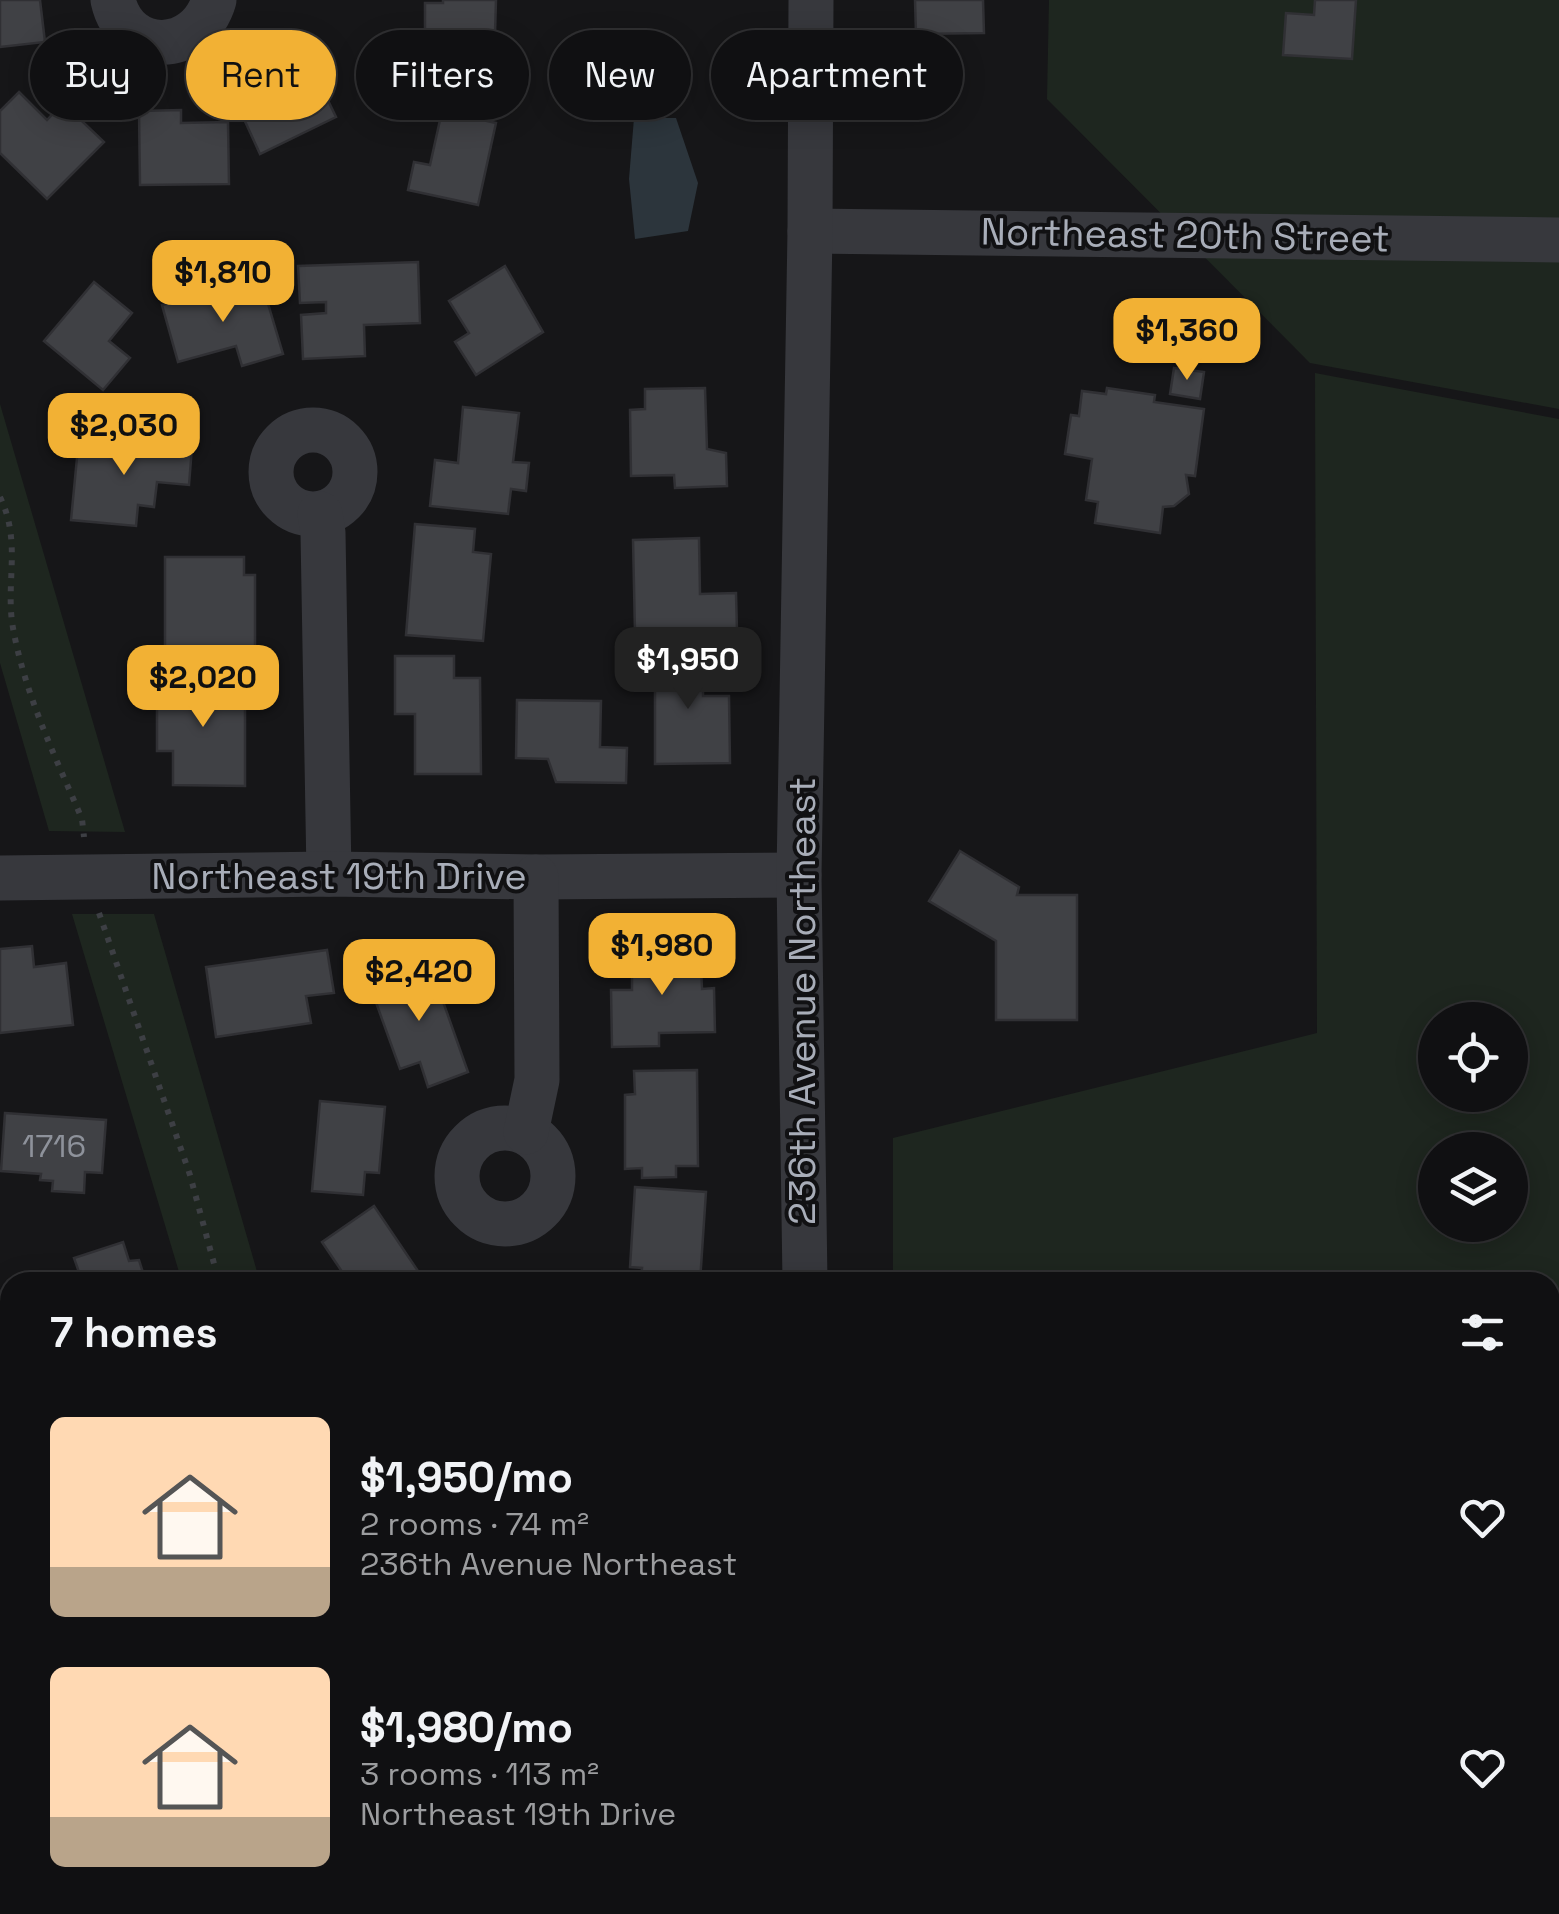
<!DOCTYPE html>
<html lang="en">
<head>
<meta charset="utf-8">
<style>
	body { margin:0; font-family:"Space Grotesk",sans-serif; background:#1e1e20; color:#f1f3f6; height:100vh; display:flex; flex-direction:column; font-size:38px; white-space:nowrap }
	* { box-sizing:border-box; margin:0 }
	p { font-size:32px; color:#9c9d9f }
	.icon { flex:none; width:55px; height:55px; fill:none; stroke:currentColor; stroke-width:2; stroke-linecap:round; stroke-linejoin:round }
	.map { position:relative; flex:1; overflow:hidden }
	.drawer { position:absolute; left:0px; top:1272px; width:1560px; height:642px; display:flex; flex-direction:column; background:#101012; border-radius:30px 30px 0 0; box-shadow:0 5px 25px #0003,0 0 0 2px #303032 }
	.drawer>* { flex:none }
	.guide { position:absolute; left:30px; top:30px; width:1000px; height:90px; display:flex; gap:20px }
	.buttons { position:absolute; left:1418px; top:1002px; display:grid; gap:20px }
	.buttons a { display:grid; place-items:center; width:110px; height:110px; border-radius:50%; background:#101012; box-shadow:0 5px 25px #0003,0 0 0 2px #303032; font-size:50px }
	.price { position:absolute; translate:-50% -85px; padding:0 22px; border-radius:20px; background:#f2b134; color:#111; font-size:32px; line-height:65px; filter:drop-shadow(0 2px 5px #0008) }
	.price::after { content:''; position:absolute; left:50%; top:60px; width:30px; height:22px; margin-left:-15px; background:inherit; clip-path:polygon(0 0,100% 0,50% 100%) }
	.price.on { background:#222; color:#fff }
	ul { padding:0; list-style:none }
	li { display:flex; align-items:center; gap:30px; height:250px; padding:0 50px }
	li span { display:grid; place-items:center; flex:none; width:280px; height:200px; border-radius:15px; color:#555 }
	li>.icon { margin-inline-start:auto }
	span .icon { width:120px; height:120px; fill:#fffc; stroke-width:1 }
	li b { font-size:42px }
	h2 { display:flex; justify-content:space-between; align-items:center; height:120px; padding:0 50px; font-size:42px }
	.tag { padding:0 35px; border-radius:45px; background:#101012; box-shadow:0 5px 25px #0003,0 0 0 2px #303032; font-size:35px; line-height:90px }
	.tag.on { background:#f2b134; color:#111 }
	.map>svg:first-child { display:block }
</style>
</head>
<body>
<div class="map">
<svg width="1559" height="1914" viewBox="0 0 1559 1914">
	<rect width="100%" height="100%" fill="#161618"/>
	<!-- green -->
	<g fill="#1e261f" fill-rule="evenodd">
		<path d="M 1049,0 L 1559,0 L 1559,409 L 1310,363 L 1047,99 Z"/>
		<path d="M 1315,373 L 1559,419 L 1559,1914 L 1382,1914 L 1380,1905 L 1550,1905 L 1550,1282 L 893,1282 L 893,1138 L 1317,1033 ZM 1435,1020 L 1510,1020 L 1510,1095 L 1435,1095 ZM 1435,1150 L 1510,1150 L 1510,1225 L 1435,1225 Z"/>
		<path d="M 0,404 L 125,832 L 49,831 L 0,663 Z"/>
		<path d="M 72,914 L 154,914 L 260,1282 L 182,1282 Z"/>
		<path d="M 368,1905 L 439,1905 L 441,1914 L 371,1914 Z"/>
	</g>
	<!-- water -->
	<path fill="#2c353c" d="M 634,118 L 676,118 L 698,183 L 688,231 L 635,239 L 629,179 Z"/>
	<!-- building -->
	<g fill="#404145" stroke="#303034" stroke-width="2.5">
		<path d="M 0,0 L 40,0 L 45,42 L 0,47 Z"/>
		<path d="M 443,0 L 496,0 L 494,68 L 405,66 L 405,34 L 425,34 L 425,3 L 443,3 Z"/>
		<path d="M 915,0 L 983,0 L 984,33 L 916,34 Z"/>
		<path d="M 1315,0 L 1356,0 L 1352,59 L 1283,55 L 1286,13 L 1314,15 Z"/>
		<path d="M 309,34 L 332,84 L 322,88 L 336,117 L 260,154 L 238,106 L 257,97 L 248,78 L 273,66 L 268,54 Z"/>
		<path d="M 19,92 L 47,120 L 63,103 L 104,142 L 47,199 L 0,153 L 0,111 Z"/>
		<path d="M 181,110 L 181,123 L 228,122 L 229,184 L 140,185 L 139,111 Z"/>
		<path d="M 442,111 L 496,123 L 478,205 L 408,190 L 414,162 L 430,165 Z"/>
		<path d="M 418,262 L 420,323 L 364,325 L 365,356 L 303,359 L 301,315 L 326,313 L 326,302 L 300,303 L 298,266 Z"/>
		<path d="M 505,266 L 543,332 L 476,375 L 455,342 L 469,333 L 449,301 Z"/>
		<path d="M 248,281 L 254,300 L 266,297 L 283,354 L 242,366 L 236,346 L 178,362 L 162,305 Z"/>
		<path d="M 94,282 L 132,313 L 109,341 L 130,358 L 103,390 L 44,341 Z"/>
		<path d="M 1174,368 L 1204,372 L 1200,399 L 1170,394 Z"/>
		<path d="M 705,388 L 707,449 L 726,453 L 727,486 L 675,488 L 674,475 L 631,476 L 630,410 L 645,409 L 645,389 Z"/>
		<path d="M 1107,388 L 1155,395 L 1154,402 L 1204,409 L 1195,476 L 1186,475 L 1189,494 L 1174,506 L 1163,507 L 1160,533 L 1095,523 L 1098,502 L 1086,500 L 1092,459 L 1065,454 L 1071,415 L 1079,416 L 1082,391 L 1106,394 Z"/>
		<path d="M 463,407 L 519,413 L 513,462 L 529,463 L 526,491 L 511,489 L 508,514 L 430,506 L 435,460 L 458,463 Z"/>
		<path d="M 79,437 L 192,447 L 189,485 L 157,482 L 154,507 L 138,505 L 136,526 L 71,520 Z"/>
		<path d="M 415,524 L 475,529 L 473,552 L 491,554 L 483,641 L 406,635 Z"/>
		<path d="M 699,538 L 700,594 L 736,593 L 737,631 L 635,633 L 633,540 Z"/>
		<path d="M 165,557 L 244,557 L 244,575 L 255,575 L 255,652 L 165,652 Z"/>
		<path d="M 655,649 L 703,649 L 703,696 L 729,696 L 730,763 L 655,764 Z"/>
		<path d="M 395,656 L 454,656 L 454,678 L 480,678 L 481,774 L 415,774 L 415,714 L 395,714 Z"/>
		<path d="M 157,678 L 245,679 L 245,786 L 173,785 L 173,751 L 157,751 Z"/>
		<path d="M 517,700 L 601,701 L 600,747 L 627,748 L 626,783 L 556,782 L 548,759 L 516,758 Z"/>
		<path d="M 960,851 L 1019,887 L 1017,895 L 1077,895 L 1077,1020 L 996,1020 L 996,941 L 929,901 Z"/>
		<path d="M 645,938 L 687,938 L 687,966 L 701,966 L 702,989 L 714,988 L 715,1032 L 659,1033 L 659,1046 L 612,1047 L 611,990 L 632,990 L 632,973 L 645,973 Z"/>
		<path d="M 32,946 L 34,967 L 66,963 L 73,1025 L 0,1033 L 0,949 Z"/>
		<path d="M 327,950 L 334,993 L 306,996 L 311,1023 L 216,1037 L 206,967 Z"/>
		<path d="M 429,962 L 468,1072 L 428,1087 L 420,1062 L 400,1069 L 369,983 Z"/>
		<path d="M 697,1070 L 698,1166 L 676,1166 L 676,1177 L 642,1178 L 642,1168 L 625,1169 L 625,1095 L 635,1094 L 634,1071 Z"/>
		<path d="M 320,1101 L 385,1107 L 379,1173 L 365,1172 L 363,1195 L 312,1191 Z"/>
		<path d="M 5,1113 L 106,1120 L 102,1173 L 85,1172 L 84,1193 L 52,1191 L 53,1181 L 40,1180 L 41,1174 L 1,1171 Z"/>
		<path d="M 635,1187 L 706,1192 L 700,1282 L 641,1282 L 642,1268 L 630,1267 Z"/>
		<path d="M 374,1206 L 422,1277 L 418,1282 L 349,1282 L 322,1242 Z"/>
		<path d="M 123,1242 L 129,1261 L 139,1260 L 146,1282 L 75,1282 L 81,1278 L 74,1258 Z"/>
		<path d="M 10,1725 L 10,1815 L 0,1818 L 0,1729 Z"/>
		<path d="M 1,1857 L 10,1857 L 10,1905 L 74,1905 L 74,1913 L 82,1914 L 4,1914 Z"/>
		<path d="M 238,1905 L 336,1905 L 336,1914 L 238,1913 Z"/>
		<path d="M 519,1905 L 547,1908 L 548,1905 L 621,1905 L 619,1914 L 516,1914 Z"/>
		<rect x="645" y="1905" width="99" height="9"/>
		<path d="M 953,1905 L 1018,1905 L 1018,1914 L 893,1914 L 893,1907 Z"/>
	</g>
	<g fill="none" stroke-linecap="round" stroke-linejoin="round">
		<!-- path -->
		<g stroke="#3d3f44" stroke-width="6" stroke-dasharray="5 8" stroke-linecap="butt">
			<path d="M 0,497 C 22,542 5,583 13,628 C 25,695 55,756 82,819 L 84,837"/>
			<path d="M 99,913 L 190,1175 L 219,1282"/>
			<path d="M 407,1905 L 409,1914"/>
		</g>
		<!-- street -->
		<g stroke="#37383d" stroke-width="45">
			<path d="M 113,0 C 126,58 198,55 214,0"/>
			<path d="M 810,231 L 1559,240"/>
			<circle cx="313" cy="472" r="42"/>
			<path d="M 320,514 L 323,533 L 329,874"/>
			<path d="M 0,878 L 329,874 L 536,877 L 799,875"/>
			<circle cx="505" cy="1176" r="48"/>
			<path d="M 526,1132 L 537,1080 L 536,877"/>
			<path d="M 805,1282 L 799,875 L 810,231 L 811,0"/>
			<path d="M 0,1327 L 0,1352"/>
			<path d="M 0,1557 L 10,1567"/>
			<path d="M 0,1650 L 10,1644"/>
			<path d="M 158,1905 L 159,1914"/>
			<path d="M 798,1914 L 798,1905"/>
		</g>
	</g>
	<g text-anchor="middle" stroke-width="8" stroke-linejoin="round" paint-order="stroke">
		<!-- number labels -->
		<g font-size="32" fill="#8e929b">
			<text x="54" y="1157">1716</text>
		</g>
		<!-- street labels -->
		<g font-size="38" fill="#a8adb8" stroke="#111113">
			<text transform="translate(1185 235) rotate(1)" y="13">Northeast 20th Street</text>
			<text x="339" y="889">Northeast 19th Drive</text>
			<text transform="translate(802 1001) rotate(-90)" y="13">236th Avenue Northeast</text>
		</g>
	</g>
</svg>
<div class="buttons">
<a><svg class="icon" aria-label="locate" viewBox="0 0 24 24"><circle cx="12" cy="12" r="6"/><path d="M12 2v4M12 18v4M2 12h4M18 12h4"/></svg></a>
<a><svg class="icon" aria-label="layers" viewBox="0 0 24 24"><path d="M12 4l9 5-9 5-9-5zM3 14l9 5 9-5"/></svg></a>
</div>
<b class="price" style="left:223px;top:325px">$1,810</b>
<b class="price" style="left:1187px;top:383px">$1,360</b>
<b class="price" style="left:124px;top:478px">$2,030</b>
<b class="price on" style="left:688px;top:712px">$1,950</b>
<b class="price" style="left:203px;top:730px">$2,020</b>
<b class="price" style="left:662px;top:998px">$1,980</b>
<b class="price" style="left:419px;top:1024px">$2,420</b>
<div class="guide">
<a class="tag">Buy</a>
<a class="tag on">Rent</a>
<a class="tag">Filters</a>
<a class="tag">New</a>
<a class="tag">Apartment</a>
</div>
<section class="drawer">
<h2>7 homes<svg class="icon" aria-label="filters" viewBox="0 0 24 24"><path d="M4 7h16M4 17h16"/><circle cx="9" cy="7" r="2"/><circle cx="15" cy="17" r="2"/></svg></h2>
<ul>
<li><span style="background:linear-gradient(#ffd9b3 75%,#b9a48a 0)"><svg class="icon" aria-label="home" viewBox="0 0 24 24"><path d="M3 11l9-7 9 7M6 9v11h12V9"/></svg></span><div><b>$1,950/mo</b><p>2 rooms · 74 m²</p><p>236th Avenue Northeast</p></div><svg class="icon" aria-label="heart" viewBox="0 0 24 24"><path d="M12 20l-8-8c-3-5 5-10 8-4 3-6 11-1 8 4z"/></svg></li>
<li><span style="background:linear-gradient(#ffd9b3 75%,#b9a48a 0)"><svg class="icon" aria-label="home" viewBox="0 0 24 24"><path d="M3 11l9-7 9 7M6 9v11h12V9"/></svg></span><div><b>$1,980/mo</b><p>3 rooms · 113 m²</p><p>Northeast 19th Drive</p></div><svg class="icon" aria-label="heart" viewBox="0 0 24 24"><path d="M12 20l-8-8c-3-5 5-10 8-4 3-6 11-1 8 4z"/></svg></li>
</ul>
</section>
</div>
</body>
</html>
